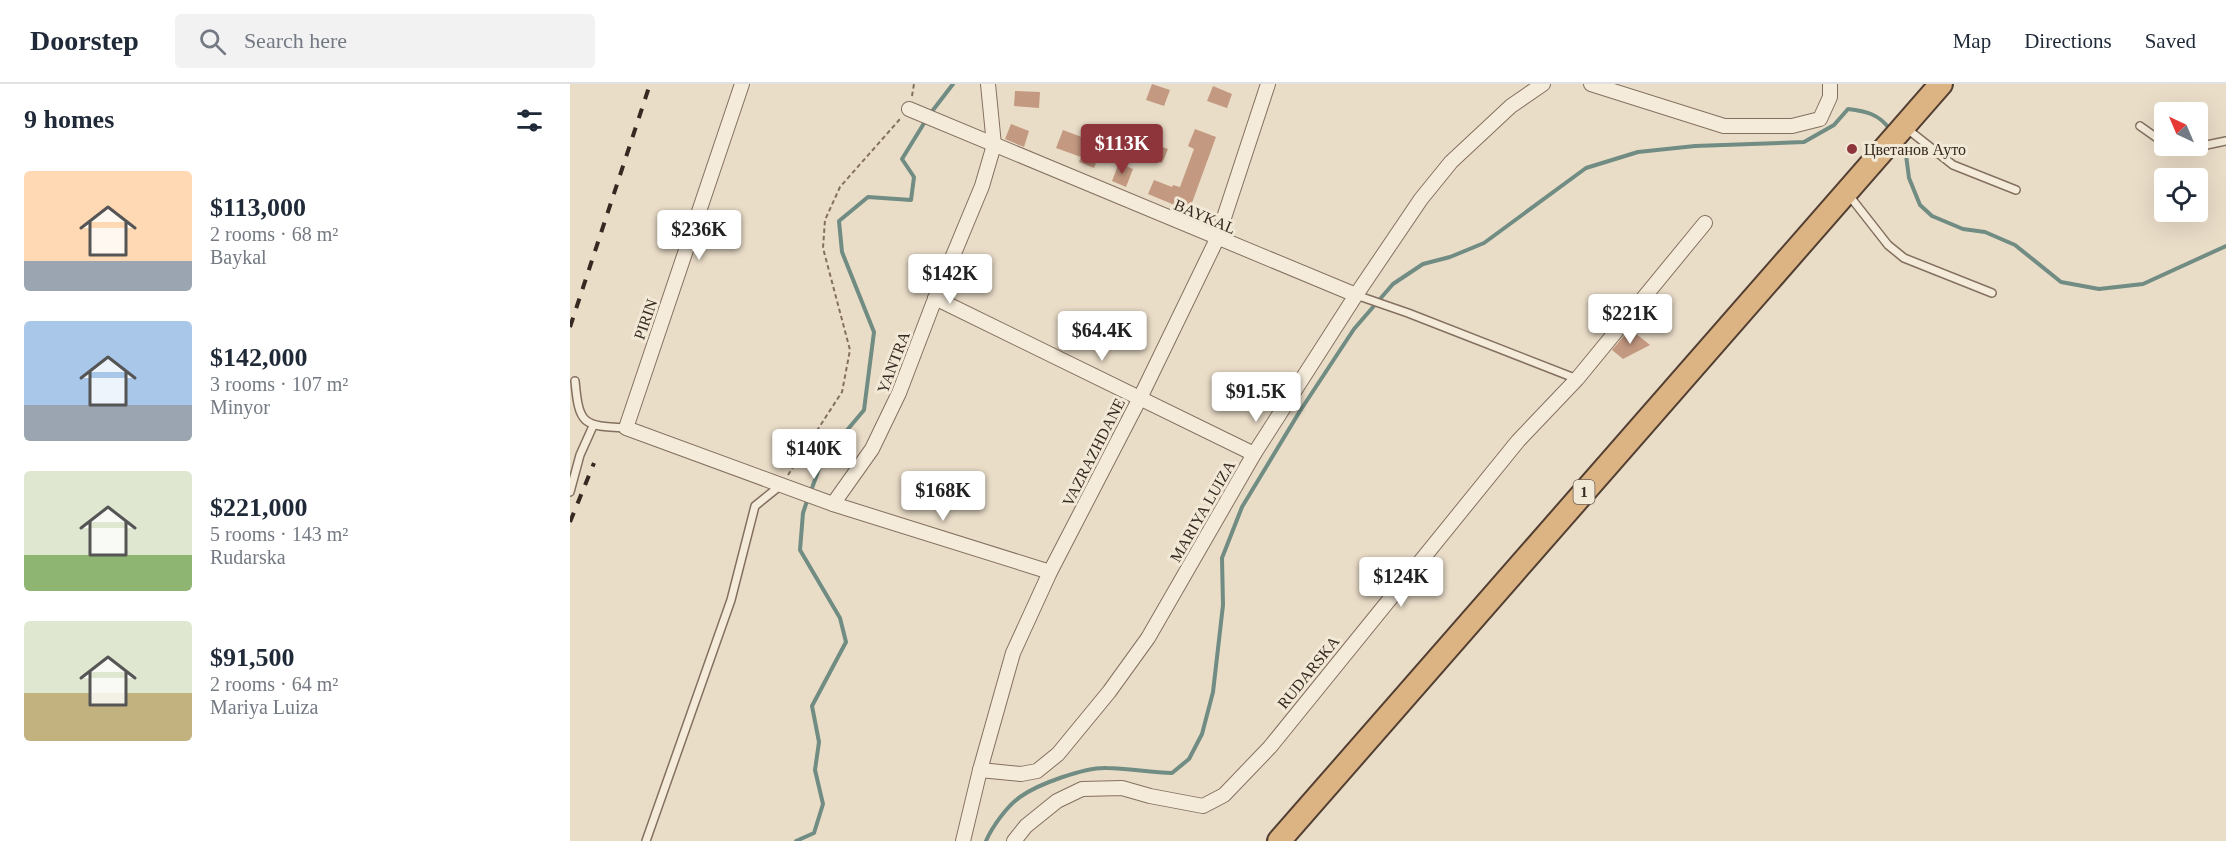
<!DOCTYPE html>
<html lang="en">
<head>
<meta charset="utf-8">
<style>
	body { margin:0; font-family:"Times New Roman",serif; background:#f2f2f3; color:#1f2937; height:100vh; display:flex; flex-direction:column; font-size:22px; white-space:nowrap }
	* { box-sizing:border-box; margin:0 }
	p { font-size:20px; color:#747a83 }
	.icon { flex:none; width:33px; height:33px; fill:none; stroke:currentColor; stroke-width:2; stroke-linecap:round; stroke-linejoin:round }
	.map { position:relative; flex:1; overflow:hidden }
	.details { display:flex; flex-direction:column; background:#fff; width:570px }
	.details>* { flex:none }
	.needle { width:39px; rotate:316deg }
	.buttons { position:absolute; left:1584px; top:18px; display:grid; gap:12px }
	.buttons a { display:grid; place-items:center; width:54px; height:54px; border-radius:6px; background:#fff; box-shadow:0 6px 24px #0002; font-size:30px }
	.price { position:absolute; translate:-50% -51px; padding:0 14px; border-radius:6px; background:#fff; color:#222; font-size:20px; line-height:39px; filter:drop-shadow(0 2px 3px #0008) }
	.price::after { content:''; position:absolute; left:50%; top:36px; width:18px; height:14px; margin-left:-9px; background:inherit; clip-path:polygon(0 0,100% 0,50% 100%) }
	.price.active { background:#8d353b; color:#fff }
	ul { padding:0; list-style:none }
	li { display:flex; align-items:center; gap:18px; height:150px; padding:0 24px }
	li span { display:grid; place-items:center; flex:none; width:168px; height:120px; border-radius:6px; color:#555 }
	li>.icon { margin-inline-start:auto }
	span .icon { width:72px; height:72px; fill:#fffc; stroke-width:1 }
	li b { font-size:26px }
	h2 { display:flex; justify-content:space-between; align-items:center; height:72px; padding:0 24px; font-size:26px }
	header { display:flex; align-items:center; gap:36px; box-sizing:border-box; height:84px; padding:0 30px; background:#fff; border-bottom:2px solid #e0e1e3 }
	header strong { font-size:28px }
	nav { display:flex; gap:33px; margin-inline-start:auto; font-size:21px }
	.search { width:420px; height:54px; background:#f2f2f3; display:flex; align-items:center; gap:15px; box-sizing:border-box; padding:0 21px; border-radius:6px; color:#747a83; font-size:22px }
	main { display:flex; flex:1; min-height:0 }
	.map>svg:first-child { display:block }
</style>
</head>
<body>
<header>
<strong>Doorstep</strong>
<div class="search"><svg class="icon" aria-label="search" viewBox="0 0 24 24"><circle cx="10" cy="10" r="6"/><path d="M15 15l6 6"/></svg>Search here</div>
<nav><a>Map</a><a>Directions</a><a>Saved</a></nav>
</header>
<main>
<section class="details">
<h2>9 homes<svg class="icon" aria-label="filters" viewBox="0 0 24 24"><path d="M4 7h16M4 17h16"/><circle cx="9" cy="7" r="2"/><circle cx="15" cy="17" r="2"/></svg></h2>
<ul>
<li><span style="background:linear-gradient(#ffd9b3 75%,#9aa5b1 0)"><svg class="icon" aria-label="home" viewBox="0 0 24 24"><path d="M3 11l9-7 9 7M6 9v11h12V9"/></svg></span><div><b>$113,000</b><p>2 rooms · 68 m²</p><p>Baykal</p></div></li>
<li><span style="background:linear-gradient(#a9c7e8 70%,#9aa5b1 0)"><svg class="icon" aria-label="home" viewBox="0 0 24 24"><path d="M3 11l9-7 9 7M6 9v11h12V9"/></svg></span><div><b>$142,000</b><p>3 rooms · 107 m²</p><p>Minyor</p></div></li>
<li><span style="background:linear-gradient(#dfe7d0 70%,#8fb573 0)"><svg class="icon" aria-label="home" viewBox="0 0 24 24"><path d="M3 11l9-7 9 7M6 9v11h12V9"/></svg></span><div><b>$221,000</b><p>5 rooms · 143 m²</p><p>Rudarska</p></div></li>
<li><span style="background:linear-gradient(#dfe7d0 60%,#c2b280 0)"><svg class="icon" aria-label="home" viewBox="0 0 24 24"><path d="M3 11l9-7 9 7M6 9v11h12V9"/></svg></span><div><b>$91,500</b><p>2 rooms · 64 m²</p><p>Mariya Luiza</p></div></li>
</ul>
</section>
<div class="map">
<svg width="1656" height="757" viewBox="0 0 1656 757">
	<rect width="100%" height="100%" fill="#eaddc8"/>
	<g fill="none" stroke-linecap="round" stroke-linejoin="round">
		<!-- stream -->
		<g stroke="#708c83" stroke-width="4">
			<path d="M 360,30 L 383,0"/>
			<path d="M 1329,59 L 1336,71 L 1339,94 L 1350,121 L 1362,132 L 1393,145 L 1415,148 L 1445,161 L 1491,198 L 1529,205 L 1573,200 L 1656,162"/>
			<path d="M 241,407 L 252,376 L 294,326 L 304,248 L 272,168 L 269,137 L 298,113 L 341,116 L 344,93 L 332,75 L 356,36"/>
			<path d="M 226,757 L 244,749 L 253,720 L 245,686 L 249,658 L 242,622 L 276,558 L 270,534 L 230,466 L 233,429 L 238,414"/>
			<path d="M 416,757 C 422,743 437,722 450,713 C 468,700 515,683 537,684 C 559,684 581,689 602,689 L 619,675 L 632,650 L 643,608 L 653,521 L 652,474 L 672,423 L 730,327 L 784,245 L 823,200 L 853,180 L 880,173 L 914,159 L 1016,84 L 1068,68 L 1125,62 L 1234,58 L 1264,41 L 1278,25 C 1295,27 1310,30 1320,46"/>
		</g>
	</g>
	<!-- building -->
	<g fill="#c49981">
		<path d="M 582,0 L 600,6 L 594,22 L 576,16 Z"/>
		<path d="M 643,2 L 662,10 L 657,24 L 637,17 Z"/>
		<path d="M 445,7 L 470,8 L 469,24 L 444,22 Z"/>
		<path d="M 441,40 L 459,47 L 454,63 L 435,55 Z"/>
		<path d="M 625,45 L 646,53 L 619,127 L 578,110 L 584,96 L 602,103 L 603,101 L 610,103 L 624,65 L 618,62 Z"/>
		<path d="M 493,46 L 533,61 L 524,84 L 509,78 L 511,73 L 486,64 Z"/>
		<path d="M 583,60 L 598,65 L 592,79 L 578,74 Z"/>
		<path d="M 549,79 L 563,85 L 556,103 L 542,97 Z"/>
		<path d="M 1060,245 L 1080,261 L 1053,275 L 1042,266 Z"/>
	</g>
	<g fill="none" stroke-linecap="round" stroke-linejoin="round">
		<defs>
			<g id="service">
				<path d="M 1570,42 L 1594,59"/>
				<path d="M 1336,44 L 1383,81 L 1446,106"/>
				<path d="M 1599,62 L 1608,67 L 1656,57"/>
				<path d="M 1278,110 L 1318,161 L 1334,174 L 1422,209"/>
				<path d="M 786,211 L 838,229 L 1007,295"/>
				<path d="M 5,297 C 9,341 13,342 56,344"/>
				<path d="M 0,408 L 10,371 L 23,342"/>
				<path d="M 76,757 L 161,516 L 185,422 L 211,401"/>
			</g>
			<g id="minor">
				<path d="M 172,0 L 56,344 L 263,420 L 480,488"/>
				<path d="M 1021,0 L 1154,42 L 1222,42 L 1250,35 L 1260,13 L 1260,0"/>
				<path d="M 339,25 L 786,211"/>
				<path d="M 365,214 L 684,370"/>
				<path d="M 263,420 L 302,365 L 329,309 L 363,220 L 412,102 L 424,61 L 418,0"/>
				<path d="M 410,686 L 451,690 L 467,687 L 488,670 L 539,608 L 578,554 L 684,370 L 786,211 L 851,115 L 881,78 L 941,22 L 973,0"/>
				<path d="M 393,757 L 410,686 L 443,569 L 480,488 L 570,314 L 647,155 L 698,0"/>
				<path d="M 444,757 L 456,742 L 487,717 L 512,705 L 552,704 L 580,712 L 633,722 L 654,711 L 700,663 L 948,357 L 1007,295 L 1135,139"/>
			</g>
			<path id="trunk" d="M 709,757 L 1371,0"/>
		</defs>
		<!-- service casing -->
		<use href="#service" stroke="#84705f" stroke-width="10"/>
		<!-- minor casing -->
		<use href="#minor" stroke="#84705f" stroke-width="16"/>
		<!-- trunk casing -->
		<use href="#trunk" stroke="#523f32" stroke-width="26"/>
		<!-- path -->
		<g stroke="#84705f" stroke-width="2" stroke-dasharray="4.5 3" stroke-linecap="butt">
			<path d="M 342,12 L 344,0"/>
			<path d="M 218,391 L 272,308 L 280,266 L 253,164 L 255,136 L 270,103 L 330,35"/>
		</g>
		<!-- service -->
		<use href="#service" stroke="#f5ebda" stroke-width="7"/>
		<!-- minor -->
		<use href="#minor" stroke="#f5ebda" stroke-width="14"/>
		<!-- trunk -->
		<use href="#trunk" stroke="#dcb383" stroke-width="22"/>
		<!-- rail -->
		<g stroke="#362921" stroke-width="4" stroke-dasharray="10 10" stroke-linecap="butt">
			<path d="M 0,243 L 80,0"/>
			<path d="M 0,438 L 24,379"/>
		</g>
	</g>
	<!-- markers -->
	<circle fill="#8d353b" stroke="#f2e8d6" stroke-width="2" cx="1282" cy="65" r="6"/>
	<g text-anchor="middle" stroke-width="6" stroke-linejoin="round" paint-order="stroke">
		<!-- shield labels -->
		<rect fill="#f2e8d6" stroke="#6e6257" stroke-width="1.5" x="1003.5" y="396" width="21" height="24" rx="4.5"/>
		<g font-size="15" font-weight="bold" fill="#362921">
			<text x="1014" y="413">1</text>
		</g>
		<!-- poi labels -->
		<g font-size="16" fill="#362921" stroke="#f2e8d6" text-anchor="start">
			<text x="1294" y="71">Цветанов Ауто</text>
		</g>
		<!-- street labels -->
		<g font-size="16" fill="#362921" stroke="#f2e8d6">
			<text transform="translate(635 132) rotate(23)" y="6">BAYKAL</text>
			<text transform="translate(75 235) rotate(-71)" y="6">PIRIN</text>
			<text transform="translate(323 278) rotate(-69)" y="6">YANTRA</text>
			<text transform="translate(523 368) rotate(-63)" y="6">VAZRAZHDANE</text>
			<text transform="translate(632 427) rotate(-60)" y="6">MARIYA LUIZA</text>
			<text transform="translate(738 588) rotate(-51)" y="6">RUDARSKA</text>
		</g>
	</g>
</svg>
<div class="buttons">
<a><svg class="needle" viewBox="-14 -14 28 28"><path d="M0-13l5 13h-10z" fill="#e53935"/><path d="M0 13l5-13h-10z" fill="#747a83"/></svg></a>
<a><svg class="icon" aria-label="locate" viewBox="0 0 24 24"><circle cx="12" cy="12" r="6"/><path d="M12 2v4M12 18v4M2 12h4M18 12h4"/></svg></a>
</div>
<b class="price active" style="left:552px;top:91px">$113K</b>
<b class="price" style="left:129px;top:177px">$236K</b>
<b class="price" style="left:380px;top:221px">$142K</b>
<b class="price" style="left:1060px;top:261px">$221K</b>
<b class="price" style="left:532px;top:278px">$64.4K</b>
<b class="price" style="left:686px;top:339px">$91.5K</b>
<b class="price" style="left:244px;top:396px">$140K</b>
<b class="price" style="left:373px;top:438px">$168K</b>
<b class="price" style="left:831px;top:524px">$124K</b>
</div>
</main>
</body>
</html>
